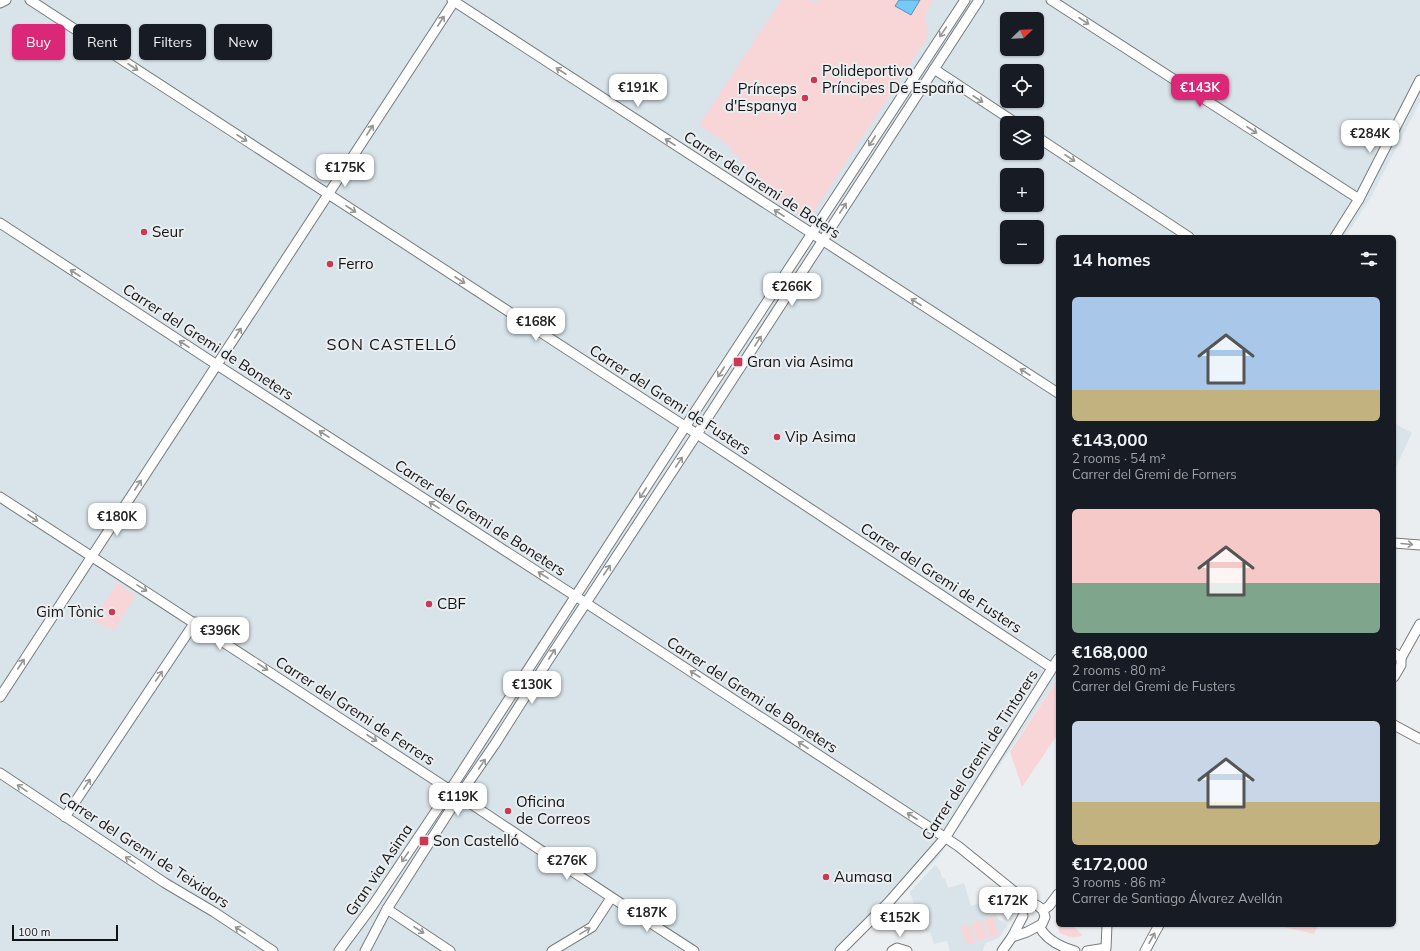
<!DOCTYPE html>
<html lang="en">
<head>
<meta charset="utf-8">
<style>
	body { margin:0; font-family:Mulish,sans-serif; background:#242831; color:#f1f3f6; height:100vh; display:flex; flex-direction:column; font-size:15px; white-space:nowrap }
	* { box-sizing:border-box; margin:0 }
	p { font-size:13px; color:#9ea1a6 }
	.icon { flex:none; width:22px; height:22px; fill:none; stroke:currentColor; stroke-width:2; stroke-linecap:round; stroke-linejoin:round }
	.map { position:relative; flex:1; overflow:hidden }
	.drawer { position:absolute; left:1056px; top:235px; width:340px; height:692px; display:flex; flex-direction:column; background:#171b24; border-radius:6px; box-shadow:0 1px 3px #0004 }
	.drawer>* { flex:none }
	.top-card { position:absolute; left:12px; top:24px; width:380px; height:36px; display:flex; gap:8px }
	.needle { width:26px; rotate:67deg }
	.controls { position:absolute; left:1000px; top:12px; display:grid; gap:8px }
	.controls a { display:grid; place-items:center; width:44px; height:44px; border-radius:6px; background:#171b24; box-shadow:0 1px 3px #0004; font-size:20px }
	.scale { position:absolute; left:12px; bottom:10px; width:106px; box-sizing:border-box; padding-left:4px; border:2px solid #121314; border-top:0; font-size:11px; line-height:14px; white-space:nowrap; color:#121314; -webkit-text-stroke:3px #ebeef1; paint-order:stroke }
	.price { position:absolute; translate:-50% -34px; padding:0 9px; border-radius:8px; background:#fff; color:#222; font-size:13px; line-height:26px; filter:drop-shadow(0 1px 2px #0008) }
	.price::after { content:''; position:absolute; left:50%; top:24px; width:12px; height:9px; margin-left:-6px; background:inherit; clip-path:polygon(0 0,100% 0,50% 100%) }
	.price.current { background:#db2777; color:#fff }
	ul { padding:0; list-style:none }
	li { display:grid; align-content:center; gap:8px; height:212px; padding:0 16px }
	li span { display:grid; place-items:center; height:124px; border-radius:6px; color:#555 }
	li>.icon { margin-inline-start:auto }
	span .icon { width:72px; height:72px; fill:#fffc; stroke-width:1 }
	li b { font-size:17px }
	h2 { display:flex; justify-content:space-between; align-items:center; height:48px; padding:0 16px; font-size:17px }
	.pill { padding:0 14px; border-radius:6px; background:#171b24; box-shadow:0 1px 3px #0004; font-size:14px; line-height:36px }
	.pill.current { background:#db2777; color:#fff }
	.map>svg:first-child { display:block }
</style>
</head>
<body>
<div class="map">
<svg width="1420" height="951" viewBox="0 0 1420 951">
	<rect width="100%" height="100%" fill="#ebeef1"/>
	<!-- built -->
	<g fill="#d9e4ea" fill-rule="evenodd">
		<path d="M 0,0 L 1420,0 L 1420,102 L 1371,197 L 1345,237 L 1058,237 L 1058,678 L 938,858 L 848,951 L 0,951 ZM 1007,19 L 1037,19 L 1037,49 L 1007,49 ZM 1007,71 L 1037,71 L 1037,101 L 1007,101 ZM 1007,123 L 1037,123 L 1037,153 L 1007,153 ZM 1007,175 L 1037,175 L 1037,205 L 1007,205 ZM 1007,227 L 1037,227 L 1037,257 L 1007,257 Z"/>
		<path d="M 1394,423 L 1412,433 L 1394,471 Z"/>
		<path d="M 935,865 L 940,870 L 942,877 L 945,879 L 948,888 L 964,883 L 971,906 L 986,901 L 990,915 L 996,914 L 998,919 L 1008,925 L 999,938 L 986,943 L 984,946 L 983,951 L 950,951 L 947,941 L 934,944 L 930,932 L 927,933 L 924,927 L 921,928 L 910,892 Z"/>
	</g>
	<!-- green -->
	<g fill="#f8d5d6">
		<path d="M 781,0 L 810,0 L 816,3 L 819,0 L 934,0 L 925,14 L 928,36 L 813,213 L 801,216 L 745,179 L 750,170 L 743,166 L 744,163 L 739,160 L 740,158 L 730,151 L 732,148 L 699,125 Z"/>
		<path d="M 117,583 L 136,596 L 113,631 L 93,620 Z"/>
		<path d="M 1058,678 L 1058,734 L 1022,787 L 1010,752 Z"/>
		<path d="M 993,916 L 999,935 L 990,938 L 984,919 Z"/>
		<path d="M 982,920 L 987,938 L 978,942 L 972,923 Z"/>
		<path d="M 969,924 L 976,942 L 967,945 L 960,927 Z"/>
		<path d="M 1058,925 L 1072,925 C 1075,929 1081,931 1082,936 C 1074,938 1066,937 1059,932 Z"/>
		<path d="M 1275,925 L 1318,925 L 1314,934 Z"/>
	</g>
	<!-- water -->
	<path fill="#75c9f8" stroke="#5792b4" d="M 899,0 L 920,0 L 911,15 L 895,6 Z"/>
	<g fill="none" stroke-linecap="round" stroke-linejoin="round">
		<defs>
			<g id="minor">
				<path d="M 30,0 L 697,434 L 1052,668"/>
				<path d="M 452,0 L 1058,393"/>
				<path d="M 1051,0 L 1359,199"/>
				<path d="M 0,3 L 6,0"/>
				<path d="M 934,69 L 1016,123"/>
				<path d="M 1037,137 L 1189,237"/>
				<path d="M 0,223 L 217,365 L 586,603 L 958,846 L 1021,897 L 1038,906 L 1043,910 L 1045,917 L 1042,924 L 1027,932 L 1012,937"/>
				<path d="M 1335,237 L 1359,199 L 1420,80"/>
				<path d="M 0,497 C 149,594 298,690 447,788 C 529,842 611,898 694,951"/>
				<path d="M 1394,543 L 1420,545"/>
				<path d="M 1394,653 L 1401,658 L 1401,665 L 1394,677"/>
				<path d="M 1401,658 L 1420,624"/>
				<path d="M 0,697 L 455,0"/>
				<path d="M 1394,725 L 1420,739"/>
				<path d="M 0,773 L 165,883 L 214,912 L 273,951"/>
				<path d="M 65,817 L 195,622"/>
				<path d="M 387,909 L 450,951"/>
				<path d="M 1043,910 L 1049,906 L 1058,894"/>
				<path d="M 1039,926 C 1046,940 1061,947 1075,951"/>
				<path d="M 339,951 L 373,905 L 450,790 L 685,427 L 965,0"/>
				<path d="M 365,951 L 387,909 L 459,796 L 495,744 L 549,659 L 697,434 L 979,0"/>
				<path d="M 552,951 L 592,927 L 611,898"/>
				<path d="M 840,951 L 888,903 L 945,838 L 1058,659"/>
				<path d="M 892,951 L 897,948 L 907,951"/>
				<path d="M 1002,951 L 1012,937 L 1023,916"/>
				<path d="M 1087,951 L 1106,948 L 1107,925"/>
				<path d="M 1145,951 L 1159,925"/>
			</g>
		</defs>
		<!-- minor casing -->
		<use href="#minor" stroke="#787b7d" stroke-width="11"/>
		<!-- minor -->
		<use href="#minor" stroke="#fff" stroke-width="9"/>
	</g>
	<!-- one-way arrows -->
	<defs><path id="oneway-shaft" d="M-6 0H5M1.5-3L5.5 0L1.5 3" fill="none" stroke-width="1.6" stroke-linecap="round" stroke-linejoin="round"/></defs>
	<g stroke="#949595">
		<use href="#oneway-shaft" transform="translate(441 21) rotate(-57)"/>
		<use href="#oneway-shaft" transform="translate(1084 21) rotate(33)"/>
		<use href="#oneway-shaft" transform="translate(943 32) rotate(124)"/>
		<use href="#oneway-shaft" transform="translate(133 67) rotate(33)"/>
		<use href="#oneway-shaft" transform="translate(561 71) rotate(-147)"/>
		<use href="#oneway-shaft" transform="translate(978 99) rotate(33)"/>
		<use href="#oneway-shaft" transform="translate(370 130) rotate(-57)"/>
		<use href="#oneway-shaft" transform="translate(1252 130) rotate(33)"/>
		<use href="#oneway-shaft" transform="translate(242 138) rotate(33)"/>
		<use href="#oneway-shaft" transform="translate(872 141) rotate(123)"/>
		<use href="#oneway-shaft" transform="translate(670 142) rotate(-147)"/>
		<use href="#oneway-shaft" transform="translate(1070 158) rotate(33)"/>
		<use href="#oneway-shaft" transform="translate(843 208) rotate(-57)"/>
		<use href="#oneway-shaft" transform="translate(351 209) rotate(33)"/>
		<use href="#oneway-shaft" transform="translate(779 213) rotate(-147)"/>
		<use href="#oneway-shaft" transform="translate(75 273) rotate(-147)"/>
		<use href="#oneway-shaft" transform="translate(460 280) rotate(33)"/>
		<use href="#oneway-shaft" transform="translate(916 302) rotate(-147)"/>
		<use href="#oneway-shaft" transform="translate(238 333) rotate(-57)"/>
		<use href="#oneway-shaft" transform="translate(758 341) rotate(-57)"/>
		<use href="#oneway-shaft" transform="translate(184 344) rotate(-147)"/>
		<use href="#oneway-shaft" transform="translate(721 372) rotate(123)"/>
		<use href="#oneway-shaft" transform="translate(1025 372) rotate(-147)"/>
		<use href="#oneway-shaft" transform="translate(324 434) rotate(-147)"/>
		<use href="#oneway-shaft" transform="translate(679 462) rotate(-56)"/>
		<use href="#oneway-shaft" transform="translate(138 485) rotate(-57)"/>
		<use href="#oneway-shaft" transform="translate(643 493) rotate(123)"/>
		<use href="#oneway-shaft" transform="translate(434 505) rotate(-147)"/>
		<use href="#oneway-shaft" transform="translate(33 518) rotate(33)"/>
		<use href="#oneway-shaft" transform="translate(1407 544) rotate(5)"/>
		<use href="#oneway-shaft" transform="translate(607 570) rotate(-56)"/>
		<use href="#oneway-shaft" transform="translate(543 575) rotate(-147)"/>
		<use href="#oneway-shaft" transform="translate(142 588) rotate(32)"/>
		<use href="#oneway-shaft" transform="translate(552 654) rotate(-57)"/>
		<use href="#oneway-shaft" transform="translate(21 664) rotate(-57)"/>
		<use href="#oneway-shaft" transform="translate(263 667) rotate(33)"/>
		<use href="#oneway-shaft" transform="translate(695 674) rotate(-147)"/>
		<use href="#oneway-shaft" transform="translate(159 676) rotate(-56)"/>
		<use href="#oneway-shaft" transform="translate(372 738) rotate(33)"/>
		<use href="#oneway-shaft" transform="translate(803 745) rotate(-147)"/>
		<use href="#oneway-shaft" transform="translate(482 764) rotate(-56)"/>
		<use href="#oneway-shaft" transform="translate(87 784) rotate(-56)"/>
		<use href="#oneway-shaft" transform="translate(22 788) rotate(-146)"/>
		<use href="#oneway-shaft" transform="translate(912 816) rotate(-147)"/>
		<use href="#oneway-shaft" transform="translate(405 857) rotate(124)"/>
		<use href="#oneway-shaft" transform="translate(130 860) rotate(-146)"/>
		<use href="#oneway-shaft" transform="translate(240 930) rotate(-147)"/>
		<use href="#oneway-shaft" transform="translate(419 930) rotate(33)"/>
		<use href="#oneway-shaft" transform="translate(585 931) rotate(-31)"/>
		<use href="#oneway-shaft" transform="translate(1152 938) rotate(-61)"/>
	</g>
	<!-- markers -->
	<g fill="#ca3951" stroke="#ebeef1" stroke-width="1.5">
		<circle cx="814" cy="80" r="4"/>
		<circle cx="805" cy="98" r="4"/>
		<circle cx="144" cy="232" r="4"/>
		<circle cx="330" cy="264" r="4"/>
		<rect x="733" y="357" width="10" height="10" rx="2"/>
		<circle cx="777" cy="437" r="4"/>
		<circle cx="429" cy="604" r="4"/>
		<circle cx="112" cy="612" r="4"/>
		<circle cx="508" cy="811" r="4"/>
		<rect x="419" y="836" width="10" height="10" rx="2"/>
		<circle cx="826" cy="877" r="4"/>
	</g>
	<g text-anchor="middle" stroke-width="4" stroke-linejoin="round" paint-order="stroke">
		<!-- poi labels -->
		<g font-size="15" fill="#121314" stroke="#ebeef1" text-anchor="start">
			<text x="822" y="76">Polideportivo<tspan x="822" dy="17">Príncipes De España</tspan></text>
			<text x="797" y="94" text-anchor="end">Prínceps<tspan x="797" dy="17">d'Espanya</tspan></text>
			<text x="152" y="237">Seur</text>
			<text x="338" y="269">Ferro</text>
			<text x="747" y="367">Gran via Asima</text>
			<text x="785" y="442">Vip Asima</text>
			<text x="437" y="609">CBF</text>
			<text x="104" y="617" text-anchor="end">Gim Tònic</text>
			<text x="516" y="807">Oficina<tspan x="516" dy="17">de Correos</tspan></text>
			<text x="433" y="846">Son Castelló</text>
			<text x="834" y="882">Aumasa</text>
		</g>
		<!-- street labels -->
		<g font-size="15" fill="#121314" stroke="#ebeef1">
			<text transform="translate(762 185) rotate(33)" y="5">Carrer del Gremi de Boters</text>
			<text transform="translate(208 342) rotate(33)" y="5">Carrer del Gremi de Boneters</text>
			<text transform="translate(670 400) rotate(33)" y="5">Carrer del Gremi de Fusters</text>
			<text transform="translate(480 518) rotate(33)" y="5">Carrer del Gremi de Boneters</text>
			<text transform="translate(941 578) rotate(33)" y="5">Carrer del Gremi de Fusters</text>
			<text transform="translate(752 695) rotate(33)" y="5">Carrer del Gremi de Boneters</text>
			<text transform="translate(355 711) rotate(33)" y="5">Carrer del Gremi de Ferrers</text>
			<text transform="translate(980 755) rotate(-57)" y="5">Carrer del Gremi de Tintorers</text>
			<text transform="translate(144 850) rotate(33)" y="5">Carrer del Gremi de Teixidors</text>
			<text transform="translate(379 870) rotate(-56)" y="5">Gran via Asima</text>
		</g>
		<!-- neighbourhood labels -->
		<g font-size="16" letter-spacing="1" fill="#121314" stroke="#ebeef1">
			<text x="392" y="350">SON CASTELLÓ</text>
		</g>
	</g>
</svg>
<div class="controls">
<a><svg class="needle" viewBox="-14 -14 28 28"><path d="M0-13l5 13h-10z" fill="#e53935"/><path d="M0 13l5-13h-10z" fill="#9ea1a6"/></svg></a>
<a><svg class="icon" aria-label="locate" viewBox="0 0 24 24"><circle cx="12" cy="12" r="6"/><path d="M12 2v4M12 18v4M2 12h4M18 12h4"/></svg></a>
<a><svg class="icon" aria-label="layers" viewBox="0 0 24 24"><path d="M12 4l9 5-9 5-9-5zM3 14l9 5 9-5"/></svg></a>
<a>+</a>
<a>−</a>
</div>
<div class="scale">100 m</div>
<b class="price" style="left:638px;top:108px">€191K</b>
<b class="price current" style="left:1200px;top:108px">€143K</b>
<b class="price" style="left:1370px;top:154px">€284K</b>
<b class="price" style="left:345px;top:188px">€175K</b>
<b class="price" style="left:792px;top:307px">€266K</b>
<b class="price" style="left:536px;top:342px">€168K</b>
<b class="price" style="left:117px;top:537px">€180K</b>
<b class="price" style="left:220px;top:651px">€396K</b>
<b class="price" style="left:532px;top:705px">€130K</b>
<b class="price" style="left:458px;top:817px">€119K</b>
<b class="price" style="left:567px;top:881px">€276K</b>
<b class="price" style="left:1008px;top:921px">€172K</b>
<b class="price" style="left:647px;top:933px">€187K</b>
<b class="price" style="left:900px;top:938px">€152K</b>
<div class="top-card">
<a class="pill current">Buy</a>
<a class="pill">Rent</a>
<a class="pill">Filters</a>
<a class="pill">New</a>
</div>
<section class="drawer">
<h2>14 homes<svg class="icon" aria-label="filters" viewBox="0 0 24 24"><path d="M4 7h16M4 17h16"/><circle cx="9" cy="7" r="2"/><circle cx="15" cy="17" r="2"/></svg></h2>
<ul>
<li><span style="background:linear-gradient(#a9c7e8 75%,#c2b280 0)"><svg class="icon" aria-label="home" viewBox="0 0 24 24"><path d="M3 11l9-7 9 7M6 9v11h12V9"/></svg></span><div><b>€143,000</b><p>2 rooms · 54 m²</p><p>Carrer del Gremi de Forners</p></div></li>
<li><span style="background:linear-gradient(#f6c9c9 60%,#7fa58c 0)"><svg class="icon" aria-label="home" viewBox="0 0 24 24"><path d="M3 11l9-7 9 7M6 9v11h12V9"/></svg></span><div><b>€168,000</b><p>2 rooms · 80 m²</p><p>Carrer del Gremi de Fusters</p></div></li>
<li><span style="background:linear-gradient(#c9d6e8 65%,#c2b280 0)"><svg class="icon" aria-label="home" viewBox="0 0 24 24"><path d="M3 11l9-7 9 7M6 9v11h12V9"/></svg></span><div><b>€172,000</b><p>3 rooms · 86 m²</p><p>Carrer de Santiago Álvarez Avellán</p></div></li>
</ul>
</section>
</div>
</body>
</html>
